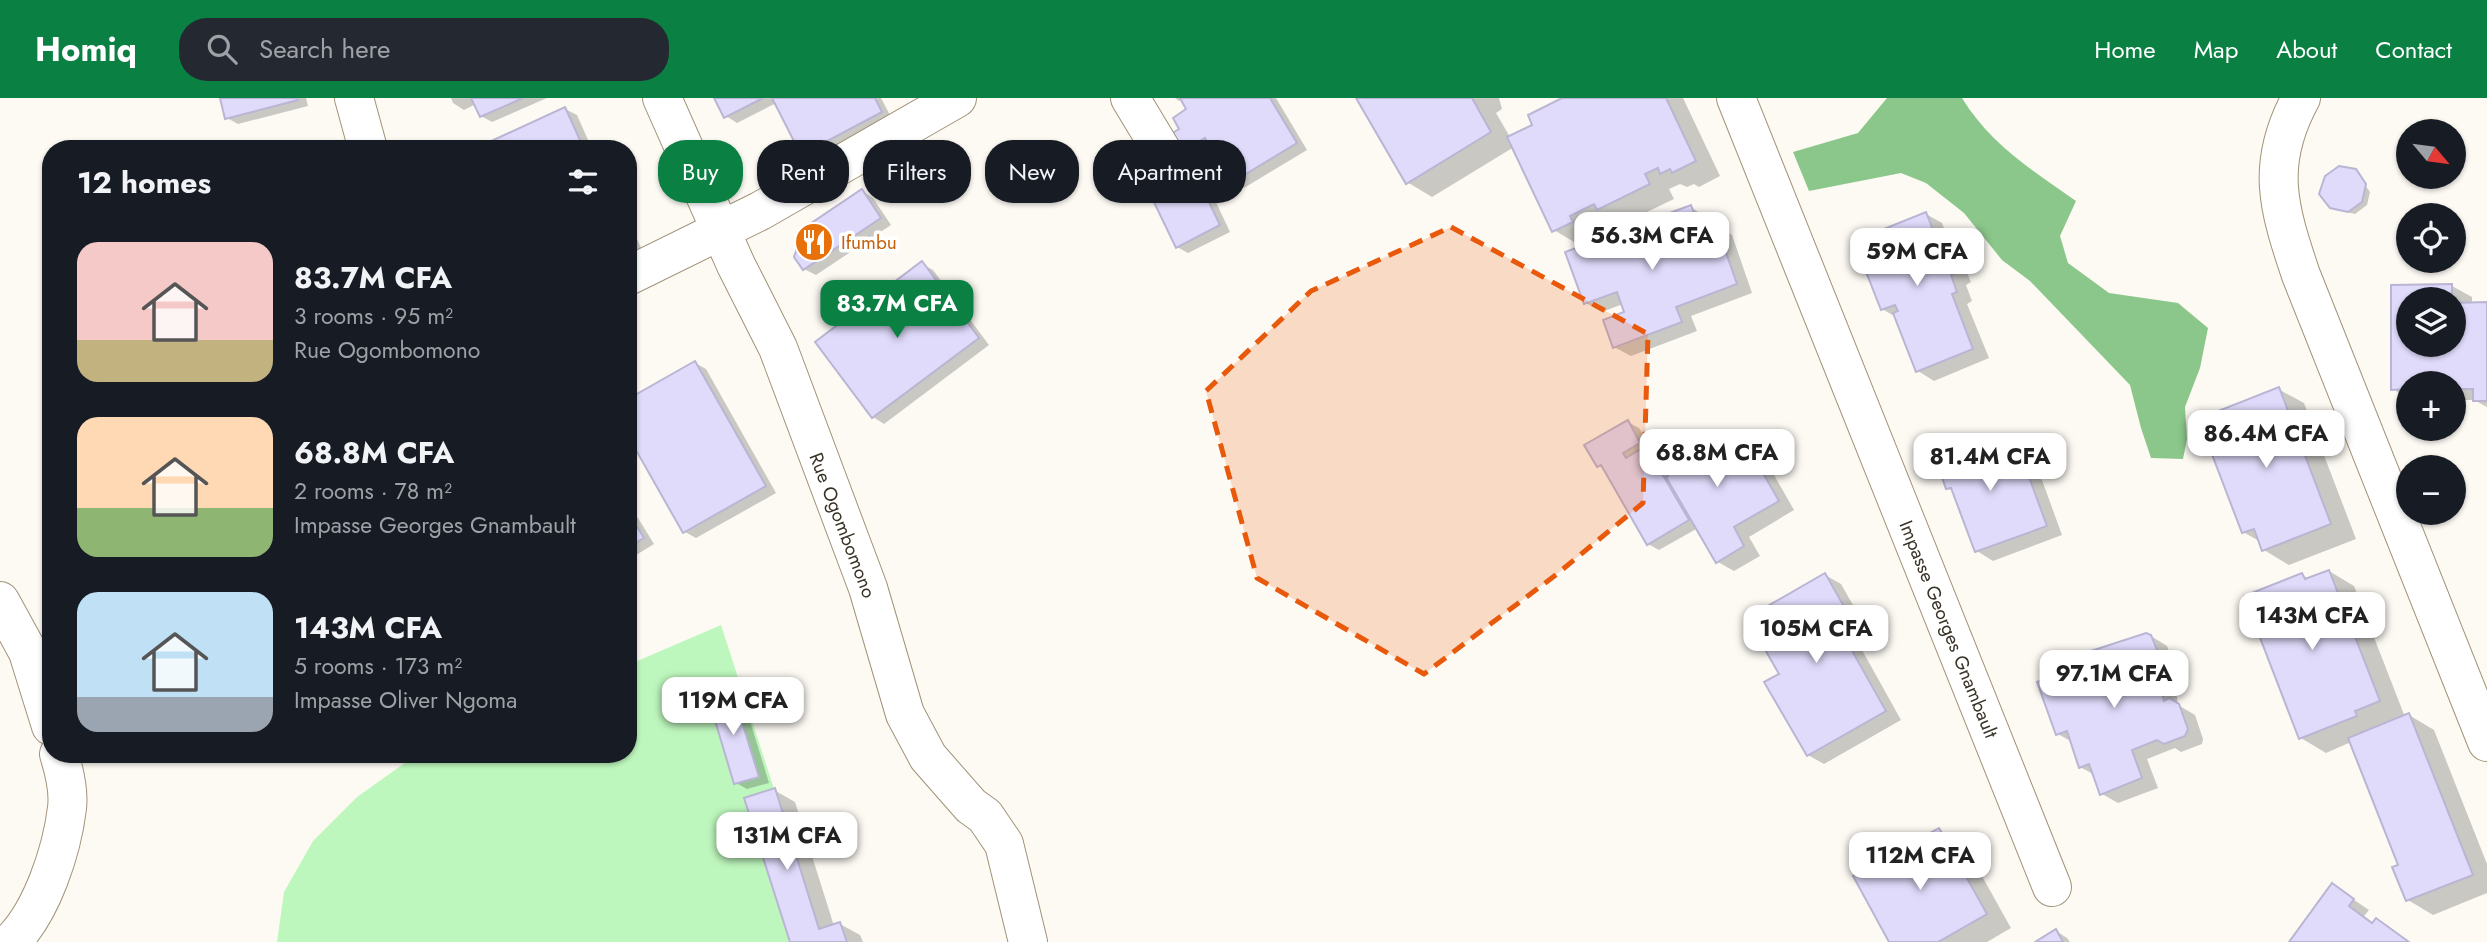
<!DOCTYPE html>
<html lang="en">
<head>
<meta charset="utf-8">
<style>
	body { margin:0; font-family:Jost,sans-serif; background:#242831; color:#f1f3f6; height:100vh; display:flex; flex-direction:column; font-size:26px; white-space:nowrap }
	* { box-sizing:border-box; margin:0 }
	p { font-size:23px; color:#9ea1a6 }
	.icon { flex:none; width:38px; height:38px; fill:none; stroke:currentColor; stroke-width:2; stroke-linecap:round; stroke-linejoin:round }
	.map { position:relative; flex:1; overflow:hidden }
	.drawer { position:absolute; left:42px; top:42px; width:595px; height:623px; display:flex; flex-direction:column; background:#171b24; border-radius:28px; box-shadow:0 2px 5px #0004 }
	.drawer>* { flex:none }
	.top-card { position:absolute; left:658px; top:42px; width:665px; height:63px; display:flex; gap:14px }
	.needle { width:46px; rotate:119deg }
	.tools { position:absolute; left:2396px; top:21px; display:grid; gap:14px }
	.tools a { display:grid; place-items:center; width:70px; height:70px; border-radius:50%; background:#171b24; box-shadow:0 2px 5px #0004; font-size:35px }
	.price { position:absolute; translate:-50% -60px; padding:0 16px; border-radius:14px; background:#fff; color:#222; font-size:23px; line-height:46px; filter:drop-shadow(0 2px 4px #0008) }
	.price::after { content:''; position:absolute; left:50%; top:42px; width:21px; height:16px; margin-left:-10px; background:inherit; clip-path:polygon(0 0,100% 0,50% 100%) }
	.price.current { background:#0b8043; color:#fff }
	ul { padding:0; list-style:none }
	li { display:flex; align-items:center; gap:21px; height:175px; padding:0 35px }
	li span { display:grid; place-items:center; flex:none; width:196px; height:140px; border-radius:21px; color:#555 }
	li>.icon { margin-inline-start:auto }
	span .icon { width:84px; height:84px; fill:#fffc; stroke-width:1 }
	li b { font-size:30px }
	h2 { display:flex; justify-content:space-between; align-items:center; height:84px; padding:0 35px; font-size:30px }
	.tag { padding:0 24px; border-radius:28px; background:#171b24; box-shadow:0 2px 5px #0004; font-size:24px; line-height:63px }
	.tag.current { background:#0b8043; color:#fff }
	header { display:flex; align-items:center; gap:42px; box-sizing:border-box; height:98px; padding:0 35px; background:#0b8043; color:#fff }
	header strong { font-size:33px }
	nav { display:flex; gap:38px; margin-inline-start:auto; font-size:24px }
	.search { width:490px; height:63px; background:#242831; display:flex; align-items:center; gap:18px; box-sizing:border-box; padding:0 24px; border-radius:28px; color:#9ea1a6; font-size:26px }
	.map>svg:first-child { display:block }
</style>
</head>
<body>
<header>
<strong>Homiq</strong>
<div class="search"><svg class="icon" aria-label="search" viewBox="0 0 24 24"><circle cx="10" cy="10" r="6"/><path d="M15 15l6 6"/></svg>Search here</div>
<nav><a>Home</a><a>Map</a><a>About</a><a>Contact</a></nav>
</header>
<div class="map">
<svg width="2487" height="844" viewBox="0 0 2487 844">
	<rect width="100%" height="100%" fill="#fdfaf4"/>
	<!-- green -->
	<path fill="#bef7bd" d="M 721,527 L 819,830 L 840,824 L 847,844 L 277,844 L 284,794 L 313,743 L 357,699 L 409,662 L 423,656 L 628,656 L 628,567 Z"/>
	<!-- forest -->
	<path fill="#8bc68a" d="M 1887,0 L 1962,0 C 1990,46 2033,73 2076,103 L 2060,138 L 2068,165 L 2109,195 L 2178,205 L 2208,230 L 2200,270 L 2185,309 L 2187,341 L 2183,361 L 2151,360 L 2141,330 L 2130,287 L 2030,183 L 2002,162 L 1964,115 L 1926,85 L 1901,75 L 1809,93 L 1793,54 L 1858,35 Z"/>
	<!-- shadow -->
	<g fill="#0003" fill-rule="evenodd">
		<path d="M 222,0 L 306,0 L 308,8 L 238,26 L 227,20 Z"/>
		<path d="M 451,0 L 547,0 L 492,24 L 481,18 L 476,6 L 464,12 L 453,5 Z"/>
		<path d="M 716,0 L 881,0 L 892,21 L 814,62 L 802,55 L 776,5 L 737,25 L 726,18 Z"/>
		<path d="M 1175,0 L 1276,0 L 1307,52 L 1244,90 L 1233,83 L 1212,48 L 1194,59 L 1183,52 L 1182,31 L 1189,12 L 1182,1 L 1179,3 Z"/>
		<path d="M 1358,0 L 1499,0 L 1502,11 L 1496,15 L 1510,39 L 1535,28 L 1566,0 L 1683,0 L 1720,78 L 1699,89 L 1694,86 L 1687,89 L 1680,86 L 1669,91 L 1674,101 L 1624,125 L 1617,121 L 1594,133 L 1597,138 L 1579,147 L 1554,132 L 1514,49 L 1432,99 L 1407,84 Z"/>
		<path d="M 565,11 L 577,17 L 592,51 L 478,51 Z"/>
		<path d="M 2355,73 L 2370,94 L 2367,107 L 2355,116 L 2337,112 L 2331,109 Z"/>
		<path d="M 1194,76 L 1206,83 L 1230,134 L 1188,155 L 1177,149 Z"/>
		<path d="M 862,93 L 873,100 L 891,127 L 816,177 L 804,171 Z"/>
		<path d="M 1690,109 L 1707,119 L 1711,130 L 1715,128 L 1732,137 L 1752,195 L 1691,218 L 1697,233 L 1631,258 L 1614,249 L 1627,215 L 1623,206 L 1602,214 L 1586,205 Z"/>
		<path d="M 1926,116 L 1942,125 L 1949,143 L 1954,141 L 1970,150 L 1975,163 L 1964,168 L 1971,184 L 1966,187 L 1972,203 L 1967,206 L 1989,260 L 1934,283 L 1918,273 L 1896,219 L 1882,211 Z"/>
		<path d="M 628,121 L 643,154 L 628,161 Z"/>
		<path d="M 922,166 L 933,172 L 989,247 L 884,326 L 873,319 Z"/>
		<path d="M 2452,188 L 2472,199 L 2472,206 L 2487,206 L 2487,309 L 2474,302 L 2454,302 L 2454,285 L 2408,285 L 2408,300 L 2393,291 L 2393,189 ZM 2408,201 L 2454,201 L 2454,247 L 2408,247 Z"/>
		<path d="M 695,265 L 706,271 L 776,395 L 696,440 L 685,434 Z"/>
		<path d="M 2278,291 L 2304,305 L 2356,441 L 2289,467 L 2264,452 L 2261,444 L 2243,434 L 2217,336 Z"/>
		<path d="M 1628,324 L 1639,330 L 1652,353 L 1658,357 L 1682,336 L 1698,346 L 1705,358 L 1744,336 L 1760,345 L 1769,362 L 1766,363 L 1794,412 L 1749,439 L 1760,458 L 1734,473 L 1718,464 L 1698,430 L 1659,452 L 1648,446 L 1606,372 L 1599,368 Z"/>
		<path d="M 1975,341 L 1990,350 L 2006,343 L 2022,353 L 2030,375 L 2042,382 L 2062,437 L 1993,463 L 1977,453 L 1955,394 L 1948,390 Z"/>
		<path d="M 628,415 L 638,420 L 654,446 L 628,462 Z"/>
		<path d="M 2329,473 L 2354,488 L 2405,619 L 2409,617 L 2434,632 L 2487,766 L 2487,795 L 2433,817 L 2408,802 L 2400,768 L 2351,644 L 2326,655 L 2301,640 L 2302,477 L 2309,481 Z"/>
		<path d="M 1825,477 L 1841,486 L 1874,544 L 1862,552 L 1901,622 L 1824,666 L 1808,657 L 1781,577 Z"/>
		<path d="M 2151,538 L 2167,548 L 2178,577 L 2175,584 L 2178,607 L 2195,617 L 2203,641 L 2202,646 L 2181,654 L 2175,650 L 2147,661 L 2158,690 L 2118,705 L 2102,696 L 2095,677 L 2080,669 L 2072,644 L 2058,636 L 2094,567 Z"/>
		<path d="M 732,594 L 743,600 L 769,685 L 747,691 L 736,685 Z"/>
		<path d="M 774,692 L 795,704 L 834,828 L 840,826 L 860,837 L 863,844 L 792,844 L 746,701 Z"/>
		<path d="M 1939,732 L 1964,746 L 2011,830 L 1987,844 L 1891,844 L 1855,779 Z"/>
		<path d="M 2332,787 L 2369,812 L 2364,818 L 2374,826 L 2377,822 L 2409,844 L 2291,844 Z"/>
		<path d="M 2056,833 L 2067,840 L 2070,844 L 2038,844 Z"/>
	</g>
	<!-- building -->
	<g fill="#e0dbfb" stroke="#b9b5d3" stroke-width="2">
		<path d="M 220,0 L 297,0 L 298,2 L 225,21 Z"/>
		<path d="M 471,0 L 523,0 L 480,19 Z"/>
		<path d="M 714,0 L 763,0 L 724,20 Z"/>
		<path d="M 772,0 L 875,0 L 882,14 L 801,57 Z"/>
		<path d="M 1180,0 L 1270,0 L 1297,45 L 1231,85 L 1205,40 L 1182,54 L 1171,36 L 1179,31 L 1173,20 L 1186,11 Z"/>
		<path d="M 1356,0 L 1472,0 L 1491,34 L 1406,86 Z"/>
		<path d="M 1562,0 L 1666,0 L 1696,63 L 1672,75 L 1670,71 L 1660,76 L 1658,70 L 1645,76 L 1650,86 L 1597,112 L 1594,106 L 1570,118 L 1573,124 L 1552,134 L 1507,39 L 1532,27 L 1528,17 Z"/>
		<path d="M 565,9 L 584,51 L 474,51 Z"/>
		<path d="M 2339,68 L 2356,71 L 2366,86 L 2362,104 L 2348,114 L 2330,110 L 2319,96 L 2325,78 Z"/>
		<path d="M 1195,75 L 1220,127 L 1176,150 L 1150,96 Z"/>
		<path d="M 862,91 L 881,120 L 803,172 L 794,159 L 804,130 Z"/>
		<path d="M 1691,107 L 1700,132 L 1716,126 L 1737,186 L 1676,209 L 1682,224 L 1613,250 L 1603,222 L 1624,214 L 1617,194 L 1584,206 L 1565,154 Z"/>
		<path d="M 1926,114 L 1938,145 L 1954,139 L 1960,154 L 1949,158 L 1956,175 L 1951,177 L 1957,194 L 1952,196 L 1973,251 L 1916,274 L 1893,215 L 1898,213 L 1895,207 L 1881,212 L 1854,143 Z"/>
		<path d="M 922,163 L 979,240 L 872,320 L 815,244 Z"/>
		<path d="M 2452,186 L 2452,201 L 2408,201 L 2408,247 L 2454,247 L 2454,205 L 2487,204 L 2487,303 L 2473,303 L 2473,291 L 2454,291 L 2454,285 L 2408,285 L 2408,291 L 2391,292 L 2391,187 Z"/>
		<path d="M 695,263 L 766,388 L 683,435 L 628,338 L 628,301 Z"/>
		<path d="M 2279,289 L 2331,426 L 2262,453 L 2254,431 L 2242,435 L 2205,338 L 2214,335 L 2208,317 Z"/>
		<path d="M 1628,322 L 1640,345 L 1623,355 L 1626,360 L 1646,348 L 1689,422 L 1647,447 L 1601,367 L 1597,369 L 1584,347 Z"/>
		<path d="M 1682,334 L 1697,361 L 1744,334 L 1754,352 L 1751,354 L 1779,403 L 1734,429 L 1744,448 L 1716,465 L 1666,379 L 1668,378 L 1653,351 Z"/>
		<path d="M 1976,339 L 1980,352 L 2006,342 L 2018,374 L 2026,371 L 2047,428 L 1975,454 L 1951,390 L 1946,391 L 1934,355 Z"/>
		<path d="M 628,414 L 644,440 L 628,449 Z"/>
		<path d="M 2329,472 L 2380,603 L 2355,613 L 2357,618 L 2299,641 L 2244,498 L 2302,475 L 2305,481 Z"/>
		<path d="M 1825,475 L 1859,535 L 1846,542 L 1886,613 L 1807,658 L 1764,584 L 1779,576 L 1747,520 Z"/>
		<path d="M 2146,535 L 2151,537 L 2163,567 L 2160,574 L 2163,587 L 2161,590 L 2164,603 L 2169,600 L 2179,606 L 2188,631 L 2185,638 L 2164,646 L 2157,642 L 2132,652 L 2142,680 L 2100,697 L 2089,666 L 2079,670 L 2067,633 L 2056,637 L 2037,584 L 2092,566 L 2088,554 Z"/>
		<path d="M 732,592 L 759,679 L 734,686 L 708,599 Z"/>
		<path d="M 2409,615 L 2473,777 L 2406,803 L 2392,769 L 2398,767 L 2348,640 Z"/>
		<path d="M 775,690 L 819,831 L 840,824 L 847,844 L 790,844 L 744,700 Z"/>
		<path d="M 1939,730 L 1987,816 L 1938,844 L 1889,844 L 1853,778 Z"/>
		<path d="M 2332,785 L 2354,801 L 2349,808 L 2372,825 L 2376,820 L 2409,844 L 2289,844 Z"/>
		<path d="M 2056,831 L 2063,844 L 2035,844 Z"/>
	</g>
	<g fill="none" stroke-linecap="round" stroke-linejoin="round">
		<defs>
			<g id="street">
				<path d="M 354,0 L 368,51"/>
				<path d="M 662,0 L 736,167 L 778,250 L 868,490 L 905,616 L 928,659 L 971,708 L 985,718 L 1004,746 L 1028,844"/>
				<path d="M 1130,0 L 1171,68"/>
				<path d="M 1736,0 L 2052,789"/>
				<path d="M 2301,0 C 2265,66 2278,109 2301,177 L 2487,644"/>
				<path d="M 628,178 L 760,113 L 957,0"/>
				<path d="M 0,503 L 28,554 L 51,628"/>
				<path d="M 11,844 C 42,814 62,752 67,710 C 69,694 64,672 59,656"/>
			</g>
		</defs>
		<!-- street casing -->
		<use href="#street" stroke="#a19377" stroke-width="40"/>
		<!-- street -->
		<use href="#street" stroke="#fff" stroke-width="38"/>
	</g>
	<!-- marked area -->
	<path fill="#e8590c" fill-opacity="0.2" stroke="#e8590c" stroke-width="5" stroke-dasharray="14 9" stroke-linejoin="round" d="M 1451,129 L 1648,236 L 1643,405 L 1557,476 L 1424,576 L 1257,480 L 1206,293 L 1311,193 Z"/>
	<!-- icons -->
	<defs>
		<symbol id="restaurant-disc" viewBox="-11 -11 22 22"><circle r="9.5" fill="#e8710a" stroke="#fff"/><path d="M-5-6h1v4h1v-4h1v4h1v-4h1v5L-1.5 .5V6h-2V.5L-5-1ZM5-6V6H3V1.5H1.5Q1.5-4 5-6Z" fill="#fff"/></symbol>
	</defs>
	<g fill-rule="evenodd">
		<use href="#restaurant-disc" x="792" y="122" width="44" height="44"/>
	</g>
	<g text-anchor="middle" stroke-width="7" stroke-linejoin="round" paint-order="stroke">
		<!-- food labels -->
		<g font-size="19" fill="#c56008" stroke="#fff" text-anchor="start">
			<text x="841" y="151">Ifumbu</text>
		</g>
		<!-- street labels -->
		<g font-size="19" fill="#3a3428" stroke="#fff">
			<text transform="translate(843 427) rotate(69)" y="7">Rue Ogombomono</text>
			<text transform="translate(1949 531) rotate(68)" y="7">Impasse Georges Gnambault</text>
		</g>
	</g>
</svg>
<div class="tools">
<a><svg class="needle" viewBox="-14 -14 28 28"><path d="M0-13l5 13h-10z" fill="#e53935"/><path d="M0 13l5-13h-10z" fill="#9ea1a6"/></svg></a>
<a><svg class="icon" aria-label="locate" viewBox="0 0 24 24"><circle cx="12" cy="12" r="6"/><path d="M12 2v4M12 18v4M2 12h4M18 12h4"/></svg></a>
<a><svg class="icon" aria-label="layers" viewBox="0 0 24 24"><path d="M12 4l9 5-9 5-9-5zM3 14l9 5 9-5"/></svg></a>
<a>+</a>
<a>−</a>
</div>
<b class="price" style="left:1652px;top:174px">56.3M CFA</b>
<b class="price" style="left:1917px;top:190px">59M CFA</b>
<b class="price current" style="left:897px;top:242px">83.7M CFA</b>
<b class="price" style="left:2266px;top:372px">86.4M CFA</b>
<b class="price" style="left:1717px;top:391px">68.8M CFA</b>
<b class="price" style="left:1990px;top:395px">81.4M CFA</b>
<b class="price" style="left:2312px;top:554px">143M CFA</b>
<b class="price" style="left:1816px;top:567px">105M CFA</b>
<b class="price" style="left:2114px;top:612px">97.1M CFA</b>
<b class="price" style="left:733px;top:639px">119M CFA</b>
<b class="price" style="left:787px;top:774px">131M CFA</b>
<b class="price" style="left:1920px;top:794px">112M CFA</b>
<div class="top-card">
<a class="tag current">Buy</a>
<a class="tag">Rent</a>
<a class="tag">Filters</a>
<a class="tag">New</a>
<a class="tag">Apartment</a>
</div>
<section class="drawer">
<h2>12 homes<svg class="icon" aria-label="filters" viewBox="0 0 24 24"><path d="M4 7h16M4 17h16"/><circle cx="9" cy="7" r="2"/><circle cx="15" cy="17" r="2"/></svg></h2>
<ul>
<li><span style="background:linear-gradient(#f6c9c9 70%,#c2b280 0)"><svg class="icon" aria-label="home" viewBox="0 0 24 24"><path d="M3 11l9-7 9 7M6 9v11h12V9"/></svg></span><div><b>83.7M CFA</b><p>3 rooms · 95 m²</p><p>Rue Ogombomono</p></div></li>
<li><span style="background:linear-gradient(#ffd9b3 65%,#8fb573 0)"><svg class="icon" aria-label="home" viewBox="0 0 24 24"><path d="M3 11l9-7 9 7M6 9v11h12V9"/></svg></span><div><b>68.8M CFA</b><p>2 rooms · 78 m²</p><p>Impasse Georges Gnambault</p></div></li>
<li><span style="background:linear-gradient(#bfe0f5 75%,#9aa5b1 0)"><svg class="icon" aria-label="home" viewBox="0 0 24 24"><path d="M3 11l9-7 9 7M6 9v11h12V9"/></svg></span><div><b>143M CFA</b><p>5 rooms · 173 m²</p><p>Impasse Oliver Ngoma</p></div></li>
</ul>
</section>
</div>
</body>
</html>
